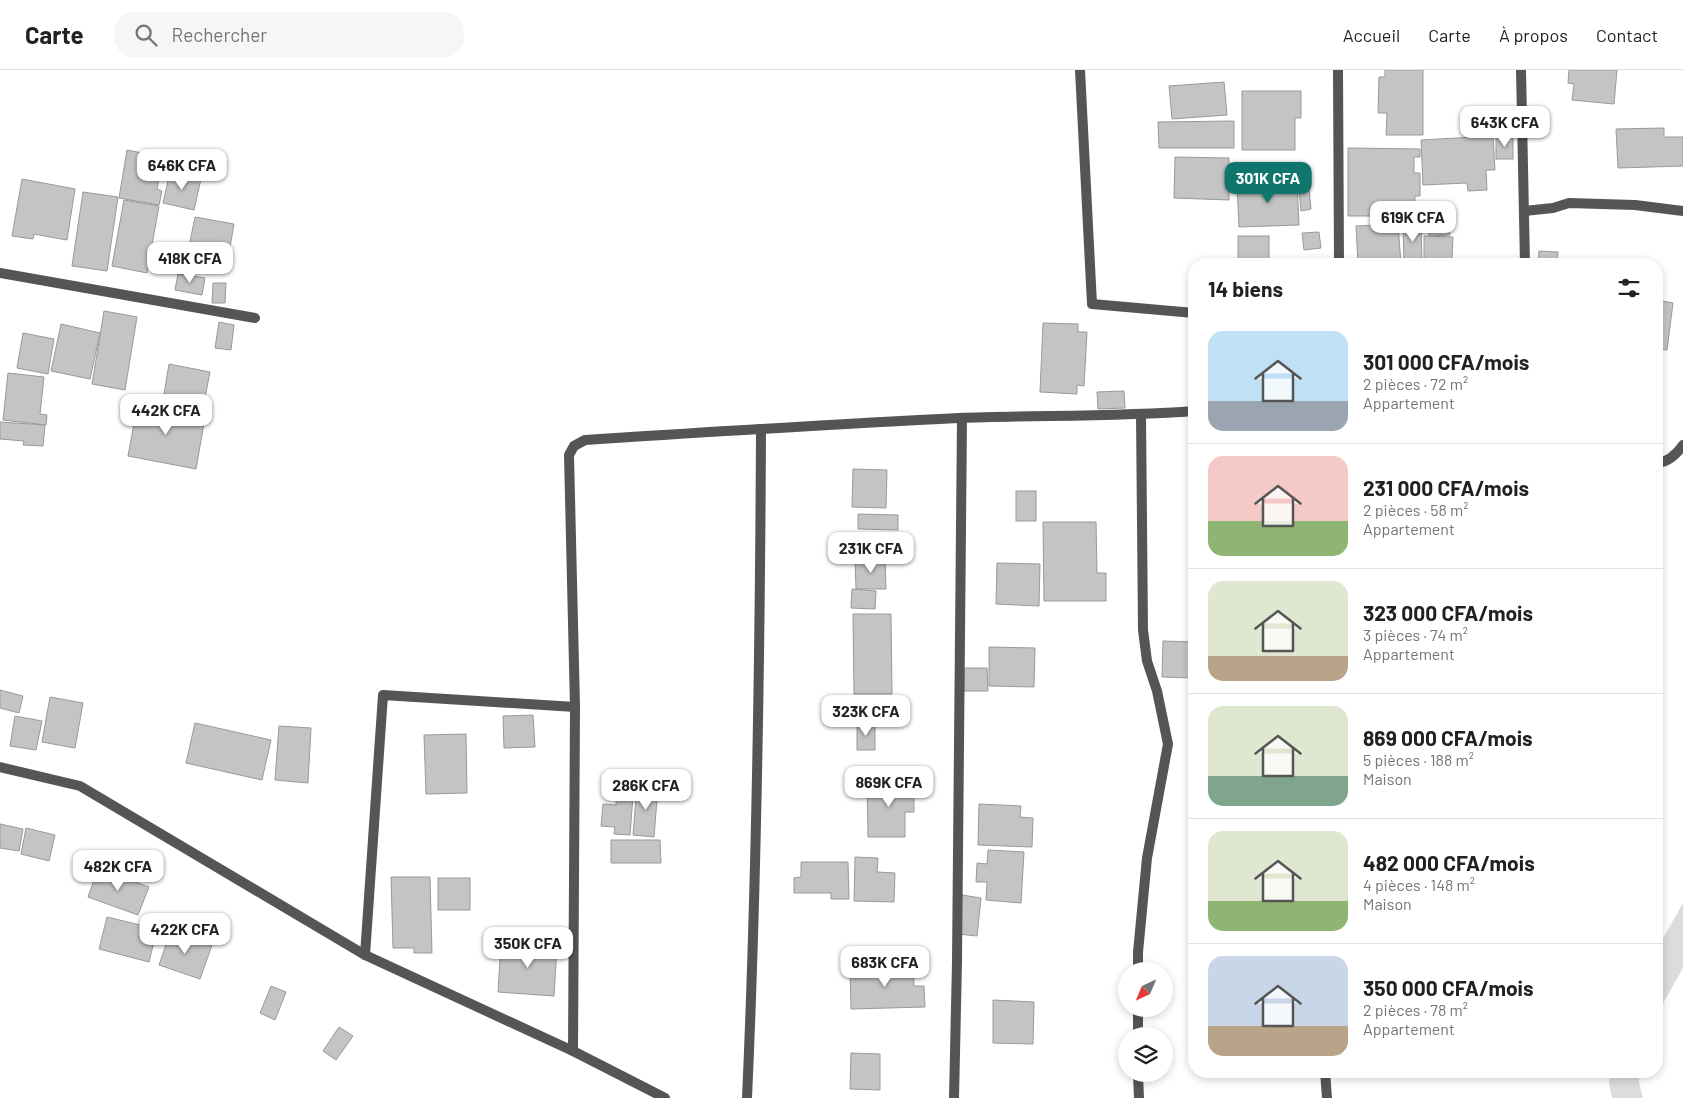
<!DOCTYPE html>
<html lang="fr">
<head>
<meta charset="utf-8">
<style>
	body { margin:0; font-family:Barlow,sans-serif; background:#f6f6f6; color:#202124; height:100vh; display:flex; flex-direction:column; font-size:19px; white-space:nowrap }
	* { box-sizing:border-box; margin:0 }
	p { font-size:16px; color:#757577 }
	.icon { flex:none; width:28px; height:28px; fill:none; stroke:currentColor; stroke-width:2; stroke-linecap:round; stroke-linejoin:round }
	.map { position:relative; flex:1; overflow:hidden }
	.sheet { position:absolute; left:1188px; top:188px; width:475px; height:820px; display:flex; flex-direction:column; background:#fff; border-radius:20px; box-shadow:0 2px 8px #0003 }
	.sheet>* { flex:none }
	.needle { width:32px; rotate:224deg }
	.buttons { position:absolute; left:1118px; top:892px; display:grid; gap:10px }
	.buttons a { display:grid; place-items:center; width:55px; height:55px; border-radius:50%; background:#fff; box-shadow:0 2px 8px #0003; font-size:25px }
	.price { position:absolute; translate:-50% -42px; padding:0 11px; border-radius:10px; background:#fff; color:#222; font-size:16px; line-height:32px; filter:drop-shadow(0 1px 2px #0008) }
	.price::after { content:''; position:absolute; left:50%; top:30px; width:15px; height:11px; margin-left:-8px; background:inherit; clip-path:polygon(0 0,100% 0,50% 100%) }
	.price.on { background:#0f766e; color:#fff }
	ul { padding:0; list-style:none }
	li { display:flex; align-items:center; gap:15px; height:125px; padding:0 20px }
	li+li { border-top:1px solid #e0e0e0 }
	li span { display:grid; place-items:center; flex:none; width:140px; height:100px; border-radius:15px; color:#555 }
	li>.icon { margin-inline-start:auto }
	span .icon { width:60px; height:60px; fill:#fffc; stroke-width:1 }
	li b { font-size:21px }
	h2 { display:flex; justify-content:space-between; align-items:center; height:60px; padding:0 20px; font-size:21px }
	header { display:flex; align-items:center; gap:30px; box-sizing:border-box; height:70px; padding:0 25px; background:#fff; border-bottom:1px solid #e0e0e0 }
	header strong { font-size:24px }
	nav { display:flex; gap:28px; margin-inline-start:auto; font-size:18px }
	.search { width:350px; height:45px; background:#f6f6f6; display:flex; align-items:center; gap:12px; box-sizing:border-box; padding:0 18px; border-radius:20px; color:#757577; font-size:19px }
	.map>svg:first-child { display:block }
</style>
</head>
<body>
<header>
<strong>Carte</strong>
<div class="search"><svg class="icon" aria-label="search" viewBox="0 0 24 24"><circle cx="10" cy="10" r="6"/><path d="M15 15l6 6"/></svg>Rechercher</div>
<nav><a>Accueil</a><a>Carte</a><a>À propos</a><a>Contact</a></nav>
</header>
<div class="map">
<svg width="1683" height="1028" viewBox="0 0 1683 1028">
	<rect width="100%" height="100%" fill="#fff"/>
	<!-- green -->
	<g fill="#dcdcdc">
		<path d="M 1683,833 L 1683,898 L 1656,946 L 1656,881 Z"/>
		<path d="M 1610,1001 L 1640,1001 L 1639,1012 L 1643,1028 L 1612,1028 L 1609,1014 Z"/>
	</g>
	<!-- building -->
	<g fill="#c4c4c4" stroke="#999">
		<path d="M 1385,0 L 1423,0 L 1423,65 L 1386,65 L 1387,43 L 1378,43 L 1379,7 L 1385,7 Z"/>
		<path d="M 1569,0 L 1617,0 L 1614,34 L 1572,30 L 1574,14 L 1568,13 Z"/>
		<path d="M 1224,12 L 1227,45 L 1172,49 L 1169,16 Z"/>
		<path d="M 1242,21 L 1301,21 L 1301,48 L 1295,48 L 1295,80 L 1242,80 Z"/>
		<path d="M 1234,51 L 1234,78 L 1159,78 L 1158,52 Z"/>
		<path d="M 1664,58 L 1664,67 L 1683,67 L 1683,96 L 1618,98 L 1616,59 Z"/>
		<path d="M 1493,66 L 1495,100 L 1486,100 L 1487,120 L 1468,121 L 1467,113 L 1423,115 L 1421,70 Z"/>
		<rect x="1496" y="67" width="17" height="22"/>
		<path d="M 1348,78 L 1420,79 L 1420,87 L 1414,87 L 1414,103 L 1420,103 L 1420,126 L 1415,126 L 1414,146 L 1348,146 Z"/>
		<path d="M 127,80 L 163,87 L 157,119 L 162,121 L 159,135 L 119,128 Z"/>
		<path d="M 1175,87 L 1229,88 L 1229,130 L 1174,128 Z"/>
		<path d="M 170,102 L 201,109 L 194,140 L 163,133 Z"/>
		<path d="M 22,109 L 75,119 L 67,170 L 34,164 L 33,169 L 12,166 Z"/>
		<path d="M 1297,111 L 1299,155 L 1239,157 L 1237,113 Z"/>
		<path d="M 1309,118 L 1311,139 L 1301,141 L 1299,119 Z"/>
		<path d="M 83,122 L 118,127 L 107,201 L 72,196 Z"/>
		<path d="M 124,130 L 159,136 L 147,203 L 112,196 Z"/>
		<path d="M 195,147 L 234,154 L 226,200 L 186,192 Z"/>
		<path d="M 1429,151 L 1449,151 L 1450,165 L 1429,166 Z"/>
		<path d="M 1421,152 L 1422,194 L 1404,194 L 1403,153 Z"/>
		<path d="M 1398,154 L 1401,194 L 1358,194 L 1356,156 Z"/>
		<path d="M 1319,162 L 1321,178 L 1304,180 L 1302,163 Z"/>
		<rect x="1238" y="166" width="31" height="23"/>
		<path d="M 1424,166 L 1453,167 L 1452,189 L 1424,189 Z"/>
		<path d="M 1539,181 L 1558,182 L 1557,194 L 1538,194 Z"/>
		<path d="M 178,204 L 205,208 L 202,225 L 175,220 Z"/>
		<path d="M 213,213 L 226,213 L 225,233 L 212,233 Z"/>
		<path d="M 1656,230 L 1673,233 L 1667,280 L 1656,279 Z"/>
		<path d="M 104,241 L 137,247 L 125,320 L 92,314 Z"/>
		<path d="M 219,252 L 234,255 L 231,280 L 215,278 Z"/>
		<path d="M 1043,253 L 1078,254 L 1078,262 L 1087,262 L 1084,316 L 1077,315 L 1077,324 L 1040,322 Z"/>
		<path d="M 61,254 L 100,263 L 90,309 L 51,301 Z"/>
		<path d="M 23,263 L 54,269 L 48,304 L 17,298 Z"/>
		<path d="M 169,294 L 210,302 L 203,338 L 163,330 Z"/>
		<path d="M 8,303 L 44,307 L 40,344 L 47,345 L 46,355 L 3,350 Z"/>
		<path d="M 1124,321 L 1125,338 L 1098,339 L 1097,322 Z"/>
		<path d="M 138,332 L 194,342 L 193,351 L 204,353 L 196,399 L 128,386 Z"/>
		<path d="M 0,352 L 45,355 L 43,376 L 23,375 L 24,371 L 0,369 Z"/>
		<path d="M 853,399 L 887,400 L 886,438 L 852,437 Z"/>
		<rect x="1016" y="421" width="20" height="30"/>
		<path d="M 858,444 L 898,445 L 898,460 L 858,459 Z"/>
		<path d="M 1043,452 L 1096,452 L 1097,503 L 1106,503 L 1106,531 L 1044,531 Z"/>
		<path d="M 885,489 L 886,519 L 856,519 L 855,491 Z"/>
		<path d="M 997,493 L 1040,494 L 1039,536 L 996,534 Z"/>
		<path d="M 852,519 L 876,521 L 875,539 L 851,538 Z"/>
		<path d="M 853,544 L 891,544 L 892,624 L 854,624 Z"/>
		<path d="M 1163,571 L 1194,572 L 1194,608 L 1162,607 Z"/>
		<path d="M 989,577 L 1035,578 L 1034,617 L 989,616 Z"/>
		<path d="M 964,598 L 987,598 L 988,621 L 964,621 Z"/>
		<path d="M 0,620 L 23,626 L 19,643 L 0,638 Z"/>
		<path d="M 50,627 L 83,633 L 75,678 L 42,672 Z"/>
		<path d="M 533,645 L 535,677 L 504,678 L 503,646 Z"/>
		<path d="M 15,646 L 42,651 L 36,680 L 10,676 Z"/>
		<path d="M 195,653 L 271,670 L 262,710 L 186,693 Z"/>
		<path d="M 857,653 L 875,654 L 875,680 L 857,680 Z"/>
		<path d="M 279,656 L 311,658 L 308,713 L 275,710 Z"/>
		<path d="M 466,664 L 467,723 L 426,724 L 424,665 Z"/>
		<path d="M 914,711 L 914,742 L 905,742 L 905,767 L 868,767 L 867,712 Z"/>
		<path d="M 617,712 L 634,713 L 630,765 L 614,764 L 615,757 L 601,756 L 603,734 L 616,735 Z"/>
		<path d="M 637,715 L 658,717 L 654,767 L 633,765 Z"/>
		<path d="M 979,734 L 1021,736 L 1020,747 L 1033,748 L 1032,777 L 978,775 Z"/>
		<path d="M 0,754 L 23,759 L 19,781 L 0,778 Z"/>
		<path d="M 26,758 L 55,765 L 49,791 L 21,784 Z"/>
		<path d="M 611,770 L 660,770 L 661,793 L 611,793 Z"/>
		<path d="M 988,780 L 1024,782 L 1021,833 L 986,830 L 987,812 L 976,812 L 977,793 L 987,794 Z"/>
		<path d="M 855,787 L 878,788 L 877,802 L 895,803 L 894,832 L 854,831 Z"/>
		<path d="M 801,792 L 848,792 L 849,829 L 831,829 L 831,823 L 794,823 L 794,808 L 801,807 Z"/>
		<path d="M 98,799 L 149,817 L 138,845 L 88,827 Z"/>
		<path d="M 391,807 L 430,807 L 432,883 L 414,883 L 414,878 L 393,878 Z"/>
		<rect x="438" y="808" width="32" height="32"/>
		<path d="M 962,825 L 981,828 L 977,866 L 958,864 Z"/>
		<path d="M 107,847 L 157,859 L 149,892 L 99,879 Z"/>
		<path d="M 171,860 L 212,875 L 200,909 L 159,895 Z"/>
		<path d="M 501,873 L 557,877 L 554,926 L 498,922 Z"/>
		<path d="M 913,895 L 914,916 L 924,916 L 925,937 L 851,939 L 850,897 Z"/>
		<path d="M 271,916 L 286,922 L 275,950 L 260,943 Z"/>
		<path d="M 993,930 L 1034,932 L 1033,974 L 993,973 Z"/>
		<path d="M 339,957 L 353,966 L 336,990 L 323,981 Z"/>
		<path d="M 851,983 L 880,984 L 880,1020 L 850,1019 Z"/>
	</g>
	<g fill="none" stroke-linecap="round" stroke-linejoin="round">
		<!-- street -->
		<g stroke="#555" stroke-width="10">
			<path d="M 1080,0 L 1092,234 L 1194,243"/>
			<path d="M 1338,0 L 1339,194"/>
			<path d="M 1521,0 L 1525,194"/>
			<path d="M 1524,141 L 1553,138 L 1569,133 L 1635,135 L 1683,141"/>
			<path d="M 0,203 L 255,248"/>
			<path d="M 1656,393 C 1667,393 1677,384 1683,375"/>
			<path d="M 0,697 L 80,716 L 365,885 L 573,981 L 665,1028"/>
			<path d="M 365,885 L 383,625 L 575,637"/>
			<path d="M 1138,901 L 1138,882 L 1147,788 L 1168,674 L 1157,621 L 1147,591 L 1143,560 L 1141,345"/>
			<path d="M 1138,939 L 1138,966"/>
			<path d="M 573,981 L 575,637 L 569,385 L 574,376 L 585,370 C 710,362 834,354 959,348 C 1037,345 1116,347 1194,341"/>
			<path d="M 1325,1001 L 1327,1028"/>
			<path d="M 1138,1004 L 1139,1028"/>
			<path d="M 747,1028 C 757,805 760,582 761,359"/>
			<path d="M 954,1028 L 957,892 L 962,348"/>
		</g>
	</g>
</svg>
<div class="buttons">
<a><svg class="needle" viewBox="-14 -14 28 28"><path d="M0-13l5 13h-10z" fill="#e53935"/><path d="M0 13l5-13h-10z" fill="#757577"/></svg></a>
<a><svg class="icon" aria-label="layers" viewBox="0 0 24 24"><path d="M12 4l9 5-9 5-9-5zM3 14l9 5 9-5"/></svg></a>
</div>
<b class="price" style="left:1505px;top:78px">643K CFA</b>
<b class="price" style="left:182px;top:121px">646K CFA</b>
<b class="price on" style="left:1268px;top:134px">301K CFA</b>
<b class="price" style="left:1413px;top:173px">619K CFA</b>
<b class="price" style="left:190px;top:214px">418K CFA</b>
<b class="price" style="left:166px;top:366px">442K CFA</b>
<b class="price" style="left:871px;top:504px">231K CFA</b>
<b class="price" style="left:866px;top:667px">323K CFA</b>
<b class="price" style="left:889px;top:738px">869K CFA</b>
<b class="price" style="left:646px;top:741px">286K CFA</b>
<b class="price" style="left:118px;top:822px">482K CFA</b>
<b class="price" style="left:185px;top:885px">422K CFA</b>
<b class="price" style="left:528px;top:899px">350K CFA</b>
<b class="price" style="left:885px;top:918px">683K CFA</b>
<section class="sheet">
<h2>14 biens<svg class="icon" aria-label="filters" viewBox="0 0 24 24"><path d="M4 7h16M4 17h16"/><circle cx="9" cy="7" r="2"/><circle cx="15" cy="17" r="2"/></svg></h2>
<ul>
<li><span style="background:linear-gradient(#bfe0f5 70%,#9aa5b1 0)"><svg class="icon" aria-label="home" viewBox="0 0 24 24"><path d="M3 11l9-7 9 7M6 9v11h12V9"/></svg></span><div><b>301 000 CFA/mois</b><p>2 pièces · 72 m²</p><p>Appartement</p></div></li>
<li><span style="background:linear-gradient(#f6c9c9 65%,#8fb573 0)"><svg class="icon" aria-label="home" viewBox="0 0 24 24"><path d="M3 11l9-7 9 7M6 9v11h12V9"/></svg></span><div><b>231 000 CFA/mois</b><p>2 pièces · 58 m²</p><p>Appartement</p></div></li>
<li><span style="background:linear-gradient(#dfe7d0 75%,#b9a48a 0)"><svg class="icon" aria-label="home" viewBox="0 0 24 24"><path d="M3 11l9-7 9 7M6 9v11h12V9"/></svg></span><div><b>323 000 CFA/mois</b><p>3 pièces · 74 m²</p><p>Appartement</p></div></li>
<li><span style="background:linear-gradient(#dfe7d0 70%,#7fa58c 0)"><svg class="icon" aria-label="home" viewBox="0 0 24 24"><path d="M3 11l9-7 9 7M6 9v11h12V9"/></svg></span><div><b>869 000 CFA/mois</b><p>5 pièces · 188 m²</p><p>Maison</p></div></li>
<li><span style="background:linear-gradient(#dfe7d0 70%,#8fb573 0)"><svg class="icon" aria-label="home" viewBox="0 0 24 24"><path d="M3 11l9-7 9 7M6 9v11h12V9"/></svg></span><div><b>482 000 CFA/mois</b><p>4 pièces · 148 m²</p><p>Maison</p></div></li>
<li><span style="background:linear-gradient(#c9d6e8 70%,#b9a48a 0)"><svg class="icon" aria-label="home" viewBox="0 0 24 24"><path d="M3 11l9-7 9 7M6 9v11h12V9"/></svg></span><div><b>350 000 CFA/mois</b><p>2 pièces · 78 m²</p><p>Appartement</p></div></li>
</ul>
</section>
</div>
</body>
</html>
